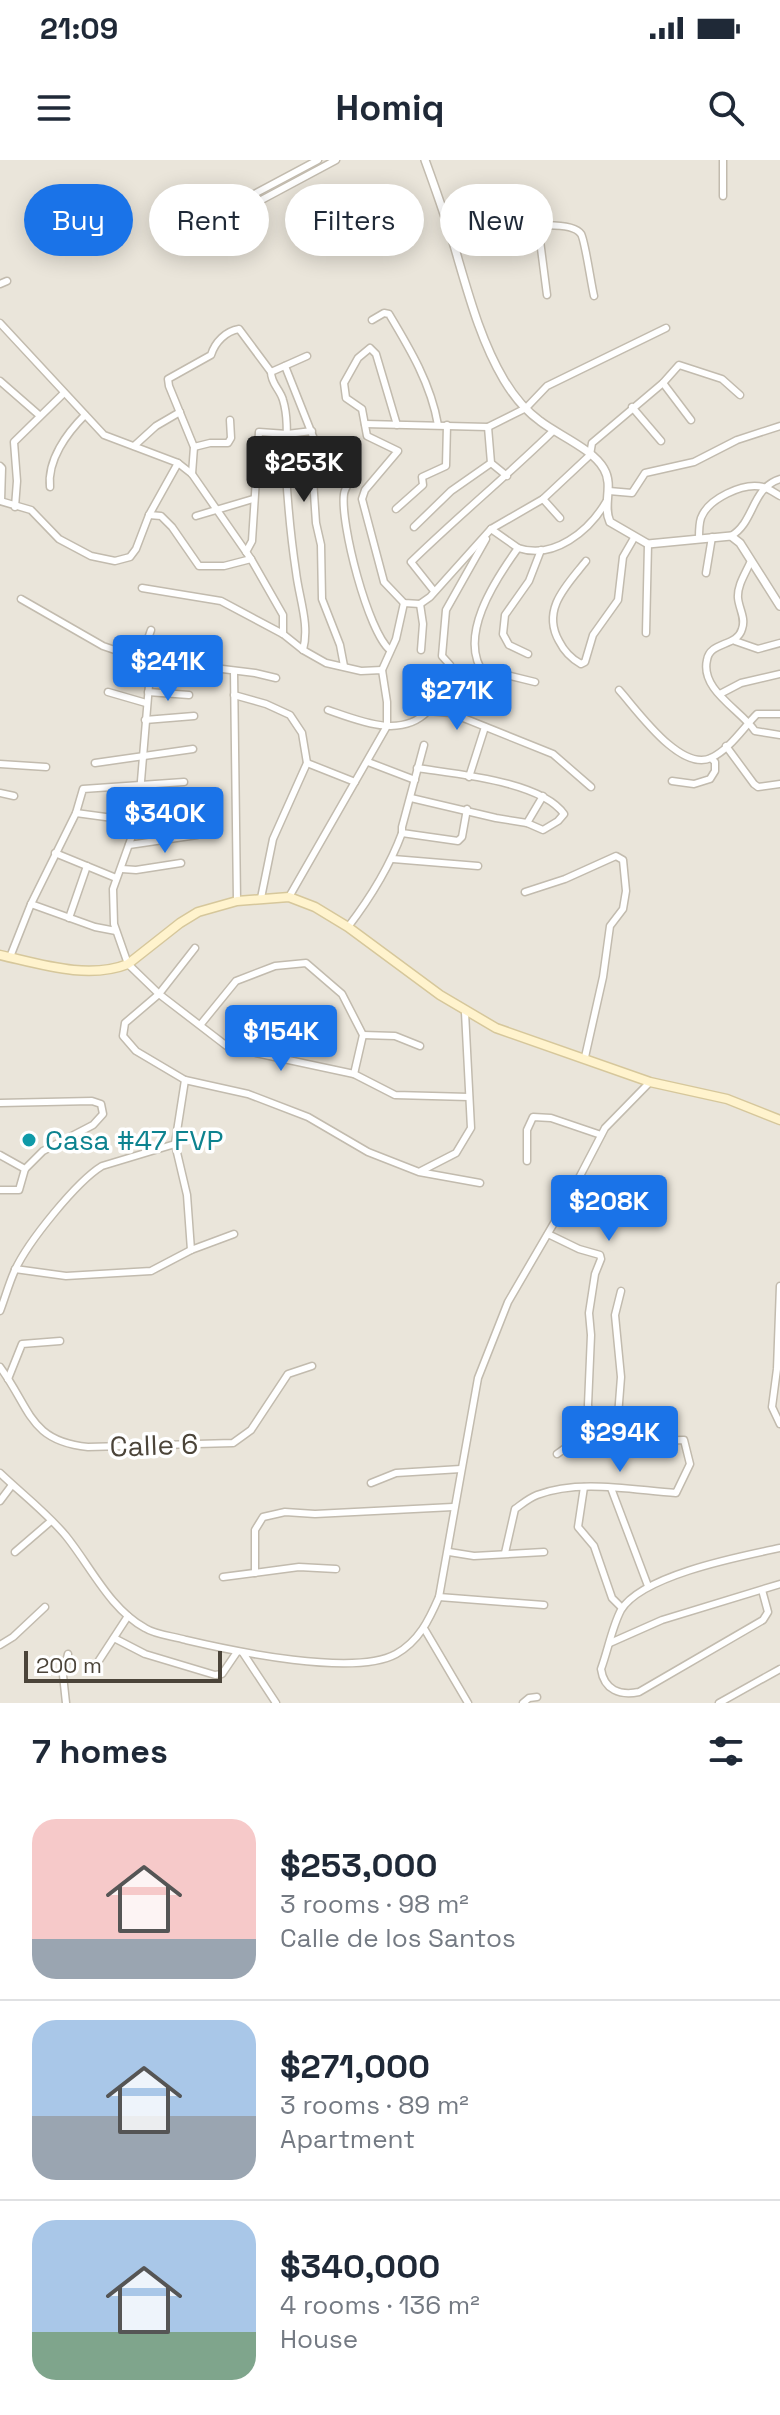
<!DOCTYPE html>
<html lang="en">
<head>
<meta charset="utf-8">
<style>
	body { margin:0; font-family:"Space Grotesk",sans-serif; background:#f2f2f3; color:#1f2937; height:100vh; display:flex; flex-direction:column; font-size:30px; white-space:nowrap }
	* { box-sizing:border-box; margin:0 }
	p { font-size:26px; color:#747a83 }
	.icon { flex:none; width:44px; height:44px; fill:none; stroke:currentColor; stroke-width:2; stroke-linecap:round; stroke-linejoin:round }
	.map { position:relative; height:1543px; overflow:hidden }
	.drawer { display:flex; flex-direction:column; background:#fff; flex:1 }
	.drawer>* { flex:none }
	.top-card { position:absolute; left:24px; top:24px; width:732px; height:72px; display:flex; gap:16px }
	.scale { position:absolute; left:24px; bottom:20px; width:198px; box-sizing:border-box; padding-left:8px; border:4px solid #4b4439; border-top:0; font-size:22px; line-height:28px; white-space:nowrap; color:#4b4439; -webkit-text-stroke:6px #fff; paint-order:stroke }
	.price { position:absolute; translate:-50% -68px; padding:0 18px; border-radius:8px; background:#1a73e8; color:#fff; font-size:26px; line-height:52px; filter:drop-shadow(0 2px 4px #0008) }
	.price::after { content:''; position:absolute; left:50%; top:48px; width:24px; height:18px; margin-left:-12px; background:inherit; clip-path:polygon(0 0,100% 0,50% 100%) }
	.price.current { background:#222; color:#fff }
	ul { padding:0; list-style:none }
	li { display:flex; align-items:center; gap:24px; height:200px; padding:0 32px }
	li+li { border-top:2px solid #e0e1e3 }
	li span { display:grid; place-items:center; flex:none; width:224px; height:160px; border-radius:24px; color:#555 }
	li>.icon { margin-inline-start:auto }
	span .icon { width:96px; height:96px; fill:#fffc; stroke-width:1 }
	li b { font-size:34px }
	h2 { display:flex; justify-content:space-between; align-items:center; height:96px; padding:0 32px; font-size:34px }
	.chip { padding:0 28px; border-radius:36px; background:#fff; box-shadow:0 4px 20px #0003; font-size:28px; line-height:72px }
	.chip.current { background:#1a73e8; color:#fff }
	.status { display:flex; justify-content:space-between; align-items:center; height:56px; padding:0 40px; background:#fff; direction:ltr }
	.status svg { height:22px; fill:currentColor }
	header { display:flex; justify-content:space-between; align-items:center; height:104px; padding:0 32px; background:#fff; font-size:36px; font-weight:700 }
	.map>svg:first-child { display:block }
</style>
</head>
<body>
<div class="status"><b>21:09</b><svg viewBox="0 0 49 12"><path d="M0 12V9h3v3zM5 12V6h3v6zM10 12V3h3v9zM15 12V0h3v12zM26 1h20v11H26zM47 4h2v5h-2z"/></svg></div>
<header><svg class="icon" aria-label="menu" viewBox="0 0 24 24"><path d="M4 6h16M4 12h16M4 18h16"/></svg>Homiq<svg class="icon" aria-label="search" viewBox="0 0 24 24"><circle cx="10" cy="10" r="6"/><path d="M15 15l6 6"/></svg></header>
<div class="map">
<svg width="780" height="1543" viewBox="0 0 780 1543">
	<rect width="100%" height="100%" fill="#f6f3ec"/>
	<!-- residential -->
	<rect fill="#eae5da" x="0" y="0" width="780" height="1543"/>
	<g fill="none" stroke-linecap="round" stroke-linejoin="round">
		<defs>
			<g id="minor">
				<path d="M 723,0 L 723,36"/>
				<path d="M 534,34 L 547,135"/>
				<path d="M 452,77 C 474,74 568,54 581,74 C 585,80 591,124 594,136"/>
				<path d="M 168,80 L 318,0"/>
				<path d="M 172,88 L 336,0"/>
				<path d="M 0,124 L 7,121"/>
				<path d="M 372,160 L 384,153 L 389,154 C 410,189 431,224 438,265"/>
				<path d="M 0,163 L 104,275 L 178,303 L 192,314 L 251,399 L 283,455 L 283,474"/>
				<path d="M 285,206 L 316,284 L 313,319 L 316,363 L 321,385 L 322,439 L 340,485 L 344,506"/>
				<path d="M 0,221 L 39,255"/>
				<path d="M 663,223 L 691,260"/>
				<path d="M 632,247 L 661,281"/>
				<path d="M 365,264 L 488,267 L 526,248 L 547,226 L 666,168"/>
				<path d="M 397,265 L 376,194 L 370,188 L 358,198 L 344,223 L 346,238 L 362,249 L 367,276 L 398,291 L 365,330 L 362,339 L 384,422 L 404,443 L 420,444 L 430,437 L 491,369 L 543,339 L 590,295 L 592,283 L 663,223 L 679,205 L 722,219 L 740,235"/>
				<path d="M 488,267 L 491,303 L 507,316"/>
				<path d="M 134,286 L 156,266 L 180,252"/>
				<path d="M 194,287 L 210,283 L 228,283 L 231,278 L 230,260"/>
				<path d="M 0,306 L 2,308 L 1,341"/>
				<path d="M 256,310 L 286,310"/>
				<path d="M 356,311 C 353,318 345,326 344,334 C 340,363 368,472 390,490"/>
				<path d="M 192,314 L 194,287 L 169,226 L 168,219 L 211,195 C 215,182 226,171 239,169 L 271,212"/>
				<path d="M 50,327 C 47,300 67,273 85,255"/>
				<path d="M 609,331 L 632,333 L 645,313 L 694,302 L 737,280 L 780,266"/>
				<path d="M 543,339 L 560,358"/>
				<path d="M 0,341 L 31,350 L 59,379 L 91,396 L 115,401 L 130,397 L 136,389 L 149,355 L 178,303"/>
				<path d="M 15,347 L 17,321 L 14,282 L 64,233"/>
				<path d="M 396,349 L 423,325 L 422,317 L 446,306 L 447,265"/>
				<path d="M 149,355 L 161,356 L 172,367 L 199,406 L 224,406 L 251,399"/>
				<path d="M 196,356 L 253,339"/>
				<path d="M 414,367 L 451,331 L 491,303"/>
				<path d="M 491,369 L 518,388"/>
				<path d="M 731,376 C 755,362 751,328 780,319"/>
				<path d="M 699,378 C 699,372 699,364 701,358 C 708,339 743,322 763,327 C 768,328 775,333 780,336"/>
				<path d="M 246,392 L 252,381 L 259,272 L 287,274 L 312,271"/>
				<path d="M 586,401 C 567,425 541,449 559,481 C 564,491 570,498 581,504 L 585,502 L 593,475 L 618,440 L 623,397 L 634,378"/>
				<path d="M 750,403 C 745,414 737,426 738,438 C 739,449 746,458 742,469 C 737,487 710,481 707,500 C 700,530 741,550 755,571 L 780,575"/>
				<path d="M 706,413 L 712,377"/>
				<path d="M 142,428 L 221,441 L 283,474 L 303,490 L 326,503 L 361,511 L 382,510 L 387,542 L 387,566 L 289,737"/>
				<path d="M 434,431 L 411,402 C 457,357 507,316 553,271"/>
				<path d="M 21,439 L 103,486 L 141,499 L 151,470"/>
				<path d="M 420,444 L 423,464 L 421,490"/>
				<path d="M 646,473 L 648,384"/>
				<path d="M 735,481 L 758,489 L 780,483"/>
				<path d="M 303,490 C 310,465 299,438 296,412 C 291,379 288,346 286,314 C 285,290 290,263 283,240 C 280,229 271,224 271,212 L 307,196"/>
				<path d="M 528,494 L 509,485 L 503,474 L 505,455 L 529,421 L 541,390"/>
				<path d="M 141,499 L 255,513 L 276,518"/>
				<path d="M 450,505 L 442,496 L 446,450 L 486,379"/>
				<path d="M 382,510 L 396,479 L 404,443"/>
				<path d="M 234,511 L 237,741"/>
				<path d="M 535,522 L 502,514 L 485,515 C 456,478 495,420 518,388 C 554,400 589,371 606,342"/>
				<path d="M 149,525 L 140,633 L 132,676 L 113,729 L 114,764 L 128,804 L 159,834 L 228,887 L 354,914 L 395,935 L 469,937"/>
				<path d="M 619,530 C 637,550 680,612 711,598 C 730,589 743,568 757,554 L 780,554"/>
				<path d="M 108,532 L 146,543"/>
				<path d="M 148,532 L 189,535"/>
				<path d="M 720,534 L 741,523 L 780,514"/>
				<path d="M 234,535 L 266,544 L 290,555 L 302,573 L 307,603 L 273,679 L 261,738"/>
				<path d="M 328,550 C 360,561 401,579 428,551 L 451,553 L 553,594 L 591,627"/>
				<path d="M 145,560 L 194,556"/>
				<path d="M 424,585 L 402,667 L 402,673 L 458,681 L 462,677 L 467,649"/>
				<path d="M 726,586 L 754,624 L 758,627 L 780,624"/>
				<path d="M 368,602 L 415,620"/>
				<path d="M 95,603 L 193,589"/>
				<path d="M 307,603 L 355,622"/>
				<path d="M 0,604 L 46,607"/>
				<path d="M 469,617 L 485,567"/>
				<path d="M 672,621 L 694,624 L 710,619 L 715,611 L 715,602 L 711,598"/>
				<path d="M 0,633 L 14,636"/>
				<path d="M 411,638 L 496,658 L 527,663 L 543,670 L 558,661 L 564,654 C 541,621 455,614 417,608"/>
				<path d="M 76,653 L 135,661 L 184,650"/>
				<path d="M 527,663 L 543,636"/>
				<path d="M 129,685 L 197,675"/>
				<path d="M 55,693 L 116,718"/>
				<path d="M 393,699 L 478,706"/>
				<path d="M 122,709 L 136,710 L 181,703"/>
				<path d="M 525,732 L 565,719 L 616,696 L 623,700 L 626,731 L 623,749 L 610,766 L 603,817 L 585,897"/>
				<path d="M 31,744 L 95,767 L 116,771"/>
				<path d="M 69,758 L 87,706"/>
				<path d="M 348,767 C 371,737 389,708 402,673"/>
				<path d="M 195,788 L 159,834 L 125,863 L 123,876 L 136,891 L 185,920 L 248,934 L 308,957 L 368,992 L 419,1012 L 480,1023"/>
				<path d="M 10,797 L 31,744 L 76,653 L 83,629 L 184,622"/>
				<path d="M 201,864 L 236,821 L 275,806 L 306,803 L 342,834 L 363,875 L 354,914"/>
				<path d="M 363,875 L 395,876 L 420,886"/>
				<path d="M 185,920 L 175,984 L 187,1035 L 191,1090"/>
				<path d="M 0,943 L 92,941 L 101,944 L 103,954 L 93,965 L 43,991 L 25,1009 L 0,995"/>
				<path d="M 527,1001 L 527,970 L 533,957 L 551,958 L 601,975"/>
				<path d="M 421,1011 L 456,993 L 471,968 L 465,852"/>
				<path d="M 0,1030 L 19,1030 L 25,1009"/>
				<path d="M 548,1074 L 579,1089 L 600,1095 L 601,1099 L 595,1114 L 589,1153 L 591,1175 L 588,1245 L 589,1251 L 593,1252 L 629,1256"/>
				<path d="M 15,1109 L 66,1116 L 151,1111 L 191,1090 L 234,1074"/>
				<path d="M 780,1126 L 777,1209 L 772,1247 L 780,1264"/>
				<path d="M 0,1151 C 5,1138 9,1123 15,1110 C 28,1082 76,1022 102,1006 L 175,984"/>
				<path d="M 0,1207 C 31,1249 29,1281 88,1287 L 233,1283 L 251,1270 L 288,1214 L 312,1206"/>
				<path d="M 8,1219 L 22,1184 L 60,1181"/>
				<path d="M 618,1256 L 621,1217 L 615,1155 L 621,1131"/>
				<path d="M 0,1313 C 22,1334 47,1353 66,1376 C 91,1407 110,1449 145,1468 C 156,1475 173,1476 186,1480 C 233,1491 354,1517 396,1494 C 419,1481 429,1460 439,1437 L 478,1218 L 508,1142 L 568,1039 L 605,968 L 650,922"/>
				<path d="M 371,1323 L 396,1313 L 461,1309"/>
				<path d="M 584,1327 L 578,1367 L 594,1386 L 612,1438 L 622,1448"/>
				<path d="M 611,1328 L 648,1426"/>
				<path d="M 0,1341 L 12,1325"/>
				<path d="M 15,1392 L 51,1361"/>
				<path d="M 449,1392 L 474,1396 L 544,1392"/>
				<path d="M 505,1393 L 515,1349 C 522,1344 529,1338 537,1335 C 579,1319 632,1330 676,1333 L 690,1304 L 684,1280 L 638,1281 L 574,1293 L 564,1289 L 557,1294"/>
				<path d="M 255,1413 L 255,1370 L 263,1357 L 285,1352 L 315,1354 L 453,1347"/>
				<path d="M 223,1417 L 299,1407 L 336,1409"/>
				<path d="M 762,1430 L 768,1452 L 763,1460 L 639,1532 C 620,1536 604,1530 601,1509 C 608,1490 612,1467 621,1450 C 642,1415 742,1396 780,1388"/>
				<path d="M 439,1437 L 544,1445"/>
				<path d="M 425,1470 L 468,1543"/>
				<path d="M 114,1478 L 145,1494 L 215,1515 L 222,1514 L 237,1492"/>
				<path d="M 610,1483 L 662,1460 L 780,1424"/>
				<path d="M 0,1485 L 13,1477 L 45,1447"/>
				<path d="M 243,1493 L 276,1543"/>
				<path d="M 98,1502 L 128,1456"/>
				<path d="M 66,1543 L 63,1515 L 68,1494"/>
				<path d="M 523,1543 L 529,1538 L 537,1537"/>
				<path d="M 719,1543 L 780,1509"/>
			</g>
			<path id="tertiary" d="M 425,0 C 437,33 449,66 458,99 C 470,140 482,183 504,220 C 513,235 526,251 540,261 C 558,275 593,289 604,309 C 614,326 602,345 610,362 L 648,384 L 731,376 L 740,383 L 780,446"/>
			<path id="secondary" d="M 0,795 C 40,804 88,820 128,804 L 180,763 L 198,752 L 237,741 L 289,737 L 315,747 L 348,767 L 440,835 L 496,868 L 650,922 L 727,939 L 780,960"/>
		</defs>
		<!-- minor casing -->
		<use href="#minor" stroke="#c2bbae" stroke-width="9"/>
		<!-- tertiary casing -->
		<use href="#tertiary" stroke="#c2bbae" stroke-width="10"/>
		<!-- secondary casing -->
		<use href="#secondary" stroke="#d6c79b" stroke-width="11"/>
		<!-- minor -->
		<use href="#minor" stroke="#fff" stroke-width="6"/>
		<!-- tertiary -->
		<use href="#tertiary" stroke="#fff" stroke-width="7"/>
		<!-- secondary -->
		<use href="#secondary" stroke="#fff3cd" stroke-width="8"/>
	</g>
	<!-- markers -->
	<circle fill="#0f9aa8" stroke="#fff" stroke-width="3" cx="29" cy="980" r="8"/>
	<g text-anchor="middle" stroke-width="7" stroke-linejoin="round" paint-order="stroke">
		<!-- culture labels -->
		<g font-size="28" fill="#0d838f" stroke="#fff" text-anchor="start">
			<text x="45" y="990">Casa #47 FVP</text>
		</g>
		<!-- street labels -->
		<g font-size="28" fill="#4b4439" stroke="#fff">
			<text transform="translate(154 1285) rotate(-2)" y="10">Calle 6</text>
		</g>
	</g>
</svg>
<div class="scale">200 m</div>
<b class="price current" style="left:304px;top:344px">$253K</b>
<b class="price" style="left:168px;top:543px">$241K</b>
<b class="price" style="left:457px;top:572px">$271K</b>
<b class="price" style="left:165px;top:695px">$340K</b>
<b class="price" style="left:281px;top:913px">$154K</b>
<b class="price" style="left:609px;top:1083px">$208K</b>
<b class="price" style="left:620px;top:1314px">$294K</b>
<div class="top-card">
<a class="chip current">Buy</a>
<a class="chip">Rent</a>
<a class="chip">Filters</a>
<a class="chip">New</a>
</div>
</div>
<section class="drawer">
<h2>7 homes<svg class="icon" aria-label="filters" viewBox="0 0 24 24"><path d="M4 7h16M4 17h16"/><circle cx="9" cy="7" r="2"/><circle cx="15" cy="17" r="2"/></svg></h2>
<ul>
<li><span style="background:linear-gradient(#f6c9c9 75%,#9aa5b1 0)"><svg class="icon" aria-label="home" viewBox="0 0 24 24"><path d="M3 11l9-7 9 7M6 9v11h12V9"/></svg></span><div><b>$253,000</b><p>3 rooms · 98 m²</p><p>Calle de los Santos</p></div></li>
<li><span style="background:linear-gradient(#a9c7e8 60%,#9aa5b1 0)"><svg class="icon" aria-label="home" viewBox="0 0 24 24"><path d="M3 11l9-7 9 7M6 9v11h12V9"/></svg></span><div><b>$271,000</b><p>3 rooms · 89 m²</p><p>Apartment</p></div></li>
<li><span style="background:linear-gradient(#a9c7e8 70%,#7fa58c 0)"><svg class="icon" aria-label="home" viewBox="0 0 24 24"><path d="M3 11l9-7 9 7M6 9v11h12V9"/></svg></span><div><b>$340,000</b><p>4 rooms · 136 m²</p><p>House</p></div></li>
</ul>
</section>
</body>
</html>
